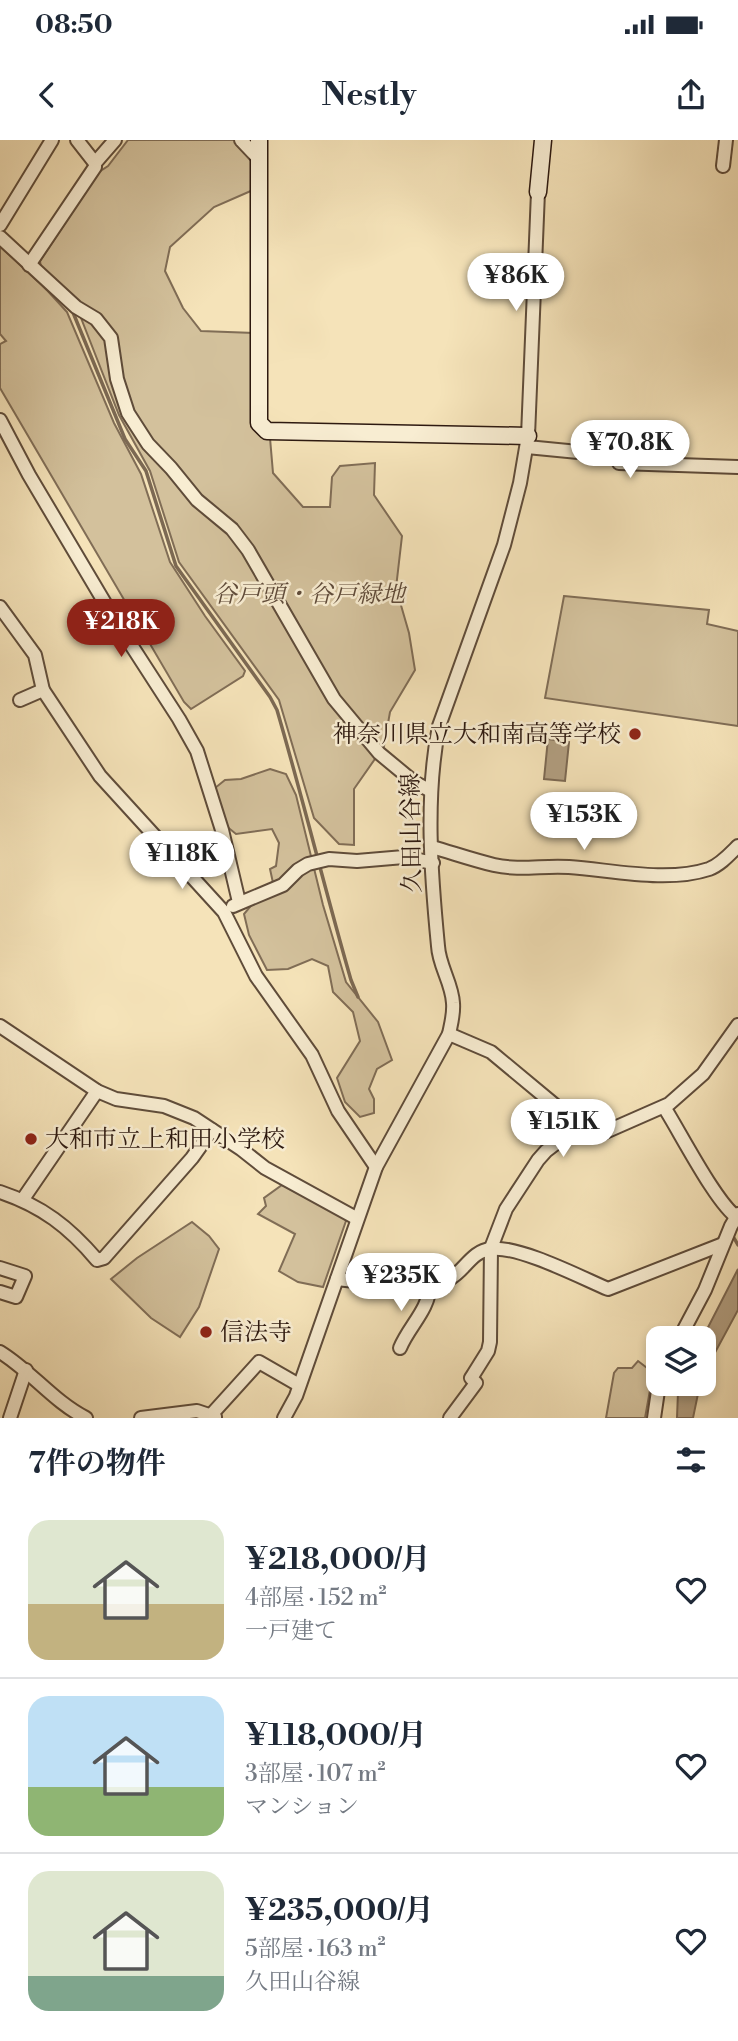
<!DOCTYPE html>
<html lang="ja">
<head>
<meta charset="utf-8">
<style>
	body { margin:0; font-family:"Libre Bodoni","Noto Serif JP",serif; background:#f6f6f7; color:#1f2937; height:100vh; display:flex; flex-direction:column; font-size:26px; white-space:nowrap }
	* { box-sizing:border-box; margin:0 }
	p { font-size:23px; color:#747a83 }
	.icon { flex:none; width:38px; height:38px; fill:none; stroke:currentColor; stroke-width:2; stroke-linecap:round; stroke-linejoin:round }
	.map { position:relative; height:1278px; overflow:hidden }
	.sheet { display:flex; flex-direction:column; background:#fff; flex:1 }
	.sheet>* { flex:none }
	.buttons { position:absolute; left:646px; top:1186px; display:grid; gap:14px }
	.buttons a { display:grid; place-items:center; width:70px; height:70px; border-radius:14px; background:#fff; box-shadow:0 4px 10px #0003; font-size:35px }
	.price { position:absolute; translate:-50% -60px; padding:0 16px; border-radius:24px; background:#fff; color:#222; font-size:23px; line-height:46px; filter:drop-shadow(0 2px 4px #0008) }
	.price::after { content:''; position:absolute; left:50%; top:42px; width:21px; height:16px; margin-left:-10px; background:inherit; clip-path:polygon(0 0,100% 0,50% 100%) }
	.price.on { background:#8f2418; color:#fff }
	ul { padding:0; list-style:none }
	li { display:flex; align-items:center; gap:21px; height:175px; padding:0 28px }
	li+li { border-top:2px solid #e0e1e3 }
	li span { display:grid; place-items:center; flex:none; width:196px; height:140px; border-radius:21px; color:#555 }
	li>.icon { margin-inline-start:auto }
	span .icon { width:84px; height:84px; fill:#fffc; stroke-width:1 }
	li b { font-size:30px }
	h2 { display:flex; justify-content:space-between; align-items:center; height:84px; padding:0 28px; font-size:30px }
	.status { display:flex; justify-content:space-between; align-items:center; height:49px; padding:0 35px; background:#fff; direction:ltr }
	.status svg { height:19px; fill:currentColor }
	header { display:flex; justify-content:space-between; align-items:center; height:91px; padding:0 28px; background:#fff; font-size:32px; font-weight:700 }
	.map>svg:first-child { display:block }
</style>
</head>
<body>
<div class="status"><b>08:50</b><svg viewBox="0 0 49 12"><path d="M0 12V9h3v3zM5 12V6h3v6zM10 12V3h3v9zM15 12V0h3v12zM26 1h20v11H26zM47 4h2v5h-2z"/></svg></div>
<header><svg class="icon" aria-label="back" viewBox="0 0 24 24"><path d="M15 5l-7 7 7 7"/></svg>Nestly<svg class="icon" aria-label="share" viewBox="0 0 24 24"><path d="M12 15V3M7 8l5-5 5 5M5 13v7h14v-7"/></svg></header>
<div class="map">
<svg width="738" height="1278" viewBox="0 0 738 1278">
	<rect width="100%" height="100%" fill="#f5e3b9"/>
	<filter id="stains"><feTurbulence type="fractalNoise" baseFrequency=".00286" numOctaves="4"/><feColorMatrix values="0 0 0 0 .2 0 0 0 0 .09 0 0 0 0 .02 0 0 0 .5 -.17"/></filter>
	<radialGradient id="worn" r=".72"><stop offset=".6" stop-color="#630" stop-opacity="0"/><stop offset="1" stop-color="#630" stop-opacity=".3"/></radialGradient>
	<!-- green -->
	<g fill="#d3c19c" stroke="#806d56" stroke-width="2">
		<path d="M 128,0 L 236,0 L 253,23 L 253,50 L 214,67 L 170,107 L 165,131 L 183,168 L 201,191 L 254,193 L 254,280 L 270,298 L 273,333 L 303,367 L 330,367 L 332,337 L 340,326 L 375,323 L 374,355 L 402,396 L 396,448 L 409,493 L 415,530 L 390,572 L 384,606 L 354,649 L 354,705 L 339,704 L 314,678 L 279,560 L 179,422 L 150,331 L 119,275 L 72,155 L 41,128 L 40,121 L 99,32 L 108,26 Z"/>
		<path d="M 0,99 L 67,172 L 114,283 L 141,334 L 170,422 L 205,476 L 245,531 L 243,536 L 191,569 L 184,562 L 0,248 L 0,204 L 6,201 L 0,194 Z"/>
		<path d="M 564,456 L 709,470 L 707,484 L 738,491 L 738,586 L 545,558 Z"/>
		<path d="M 270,629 L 286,634 L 296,655 L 323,765 L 346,842 L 378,882 L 392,920 L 377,929 L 369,949 L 374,959 L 374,973 L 360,977 L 345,962 L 337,938 L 360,901 L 353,872 L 333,852 L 328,826 L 312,819 L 288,829 L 267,830 L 249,795 L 244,774 L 254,762 L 275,752 L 270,729 L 276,726 L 279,703 L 272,689 L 236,694 L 225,685 L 215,648 L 225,640 L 241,639 Z"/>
		<path d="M 282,1045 L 347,1078 L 323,1147 L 298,1142 L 279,1131 L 295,1094 L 258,1074 L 266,1066 L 264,1058 Z"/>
		<path d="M 192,1082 L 209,1096 L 219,1109 L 199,1167 L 180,1197 L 151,1178 L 111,1139 L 137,1118 Z"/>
		<path d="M 638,1221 L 651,1231 L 652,1239 L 645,1278 L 606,1278 L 614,1233 L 618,1228 L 632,1228 Z"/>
	</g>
	<!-- water -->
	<g fill="#b19e80" stroke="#7c6953" stroke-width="2">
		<path d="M 548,599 L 569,602 L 565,641 L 544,639 Z"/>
		<path d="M 738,1129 L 738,1170 L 704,1233 L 702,1199 Z"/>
		<path d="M 681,1244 L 700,1244 L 693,1278 L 677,1278 L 678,1252 Z"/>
	</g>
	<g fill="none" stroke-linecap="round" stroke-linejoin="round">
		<!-- stream -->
		<g stroke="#7c6953" stroke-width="3.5">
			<path d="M 0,105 L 47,149"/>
			<path d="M 72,170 L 125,299 L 146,331 L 176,426 L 270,557 L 277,570 C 303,659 325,750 351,840 L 358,857"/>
			<path d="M 734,1098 L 738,1105"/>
		</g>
		<defs>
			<g id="street">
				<path d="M 77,0 L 95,23 L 115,0"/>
				<path d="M 241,0 L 259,19"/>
				<path d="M 723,26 L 726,0"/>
				<path d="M 0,85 L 52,0"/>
				<path d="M 0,97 L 76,167 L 96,179 L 111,198 L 117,239 L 128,273 L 148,304 L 171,328 L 197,360 L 232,389 L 248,410 L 334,559 L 379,613 L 414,642 L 431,651"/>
				<path d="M 29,125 L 95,27 L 95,23"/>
				<path d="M 0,280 L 29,335 L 115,480 L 179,579 L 197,611 L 222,690 L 239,762"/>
				<path d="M 527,307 L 619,316 L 619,323 L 738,327"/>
				<path d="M 0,467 L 35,515 L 43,550 L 100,636 L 224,772 L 256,836 L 312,915 L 338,971 L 376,1027"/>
				<path d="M 20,560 L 43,550"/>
				<path d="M 432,707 C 453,713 473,720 494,725 C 521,731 543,725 569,727 C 612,730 667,743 709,729 C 720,725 729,715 738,706"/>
				<path d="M 233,766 L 283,745 L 298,730 L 308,724 L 329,719 L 357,721 L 404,717 L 433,723"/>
				<path d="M 0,886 L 97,951 L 116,959 L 164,966 L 194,978 L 241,1009 L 265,1028 L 356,1078"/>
				<path d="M 449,894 L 491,912 L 556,966 L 568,994"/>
				<path d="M 664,967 C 680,992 717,1065 738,1078"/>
				<path d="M 0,1052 C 42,1066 69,1087 97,1120 L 104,1118 L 192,1018 L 212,990"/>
				<path d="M 23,1059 L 97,951"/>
				<path d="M 0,1128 L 25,1136 L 16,1157 L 0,1152"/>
				<path d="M 337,1139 C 361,1142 429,1150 449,1139 C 465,1131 471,1111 491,1109 C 518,1105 582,1138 608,1149 L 723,1104"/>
				<path d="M 679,1199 L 705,1150 L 731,1086 L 738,1074"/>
				<path d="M 400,1208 C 409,1186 429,1170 430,1145"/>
				<path d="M 0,1212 C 31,1231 54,1262 86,1278"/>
				<path d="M 211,1275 L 259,1222 L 299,1245"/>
				<path d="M 10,1278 L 26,1230"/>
				<path d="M 141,1278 L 197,1271 L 215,1277"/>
				<path d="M 284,1278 L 296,1256 L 376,1027 L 449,894 C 451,884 454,874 453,863 C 452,843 439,826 438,806 C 431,734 425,657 439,586 L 504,405 L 520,343 L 528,296 L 538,52"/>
				<path d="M 450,1278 L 476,1243 L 471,1238 L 473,1235 L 488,1211 L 490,1202 L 491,1108 L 506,1069 L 538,1020 L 546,1011 L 568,994 L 603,993 L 669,964 L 703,934 L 738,885"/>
				<path d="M 654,1278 L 659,1244"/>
			</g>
			<g id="secondary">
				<path d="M 259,0 L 259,283 L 267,291 L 528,296"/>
				<path d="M 538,52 L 543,0"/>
			</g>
		</defs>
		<!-- street casing -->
		<use href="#street" stroke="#5f4c3a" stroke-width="16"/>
		<!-- secondary casing -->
		<use href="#secondary" stroke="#2d1910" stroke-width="19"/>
		<!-- street -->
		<use href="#street" stroke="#f8edd2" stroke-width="12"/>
		<!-- secondary -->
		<use href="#secondary" stroke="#f8edd2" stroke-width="16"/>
	</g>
	<!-- markers -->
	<g fill="#8f2418" stroke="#f8edd2" stroke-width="2.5">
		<circle cx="635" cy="594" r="7"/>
		<circle cx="31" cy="999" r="7"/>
		<circle cx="206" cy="1192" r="7"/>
	</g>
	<g text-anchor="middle" stroke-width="5" stroke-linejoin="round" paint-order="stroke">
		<!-- park labels -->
		<g font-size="24" font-style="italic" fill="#5f4b3a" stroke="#f8edd2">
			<text x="309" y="462">谷戸頭・谷戸緑地</text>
		</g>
		<!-- poi labels -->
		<g font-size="24" fill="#2d1910" stroke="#f8edd2" text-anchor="start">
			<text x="621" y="602" text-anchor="end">神奈川県立大和南高等学校</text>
			<text x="45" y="1007">大和市立上和田小学校</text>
			<text x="220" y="1200">信法寺</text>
		</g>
		<!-- street labels -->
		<g font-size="24" fill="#2d1910" stroke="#f8edd2">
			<text transform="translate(411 693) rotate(-91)" y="8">久田山谷線</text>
		</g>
	</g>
	<rect width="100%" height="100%" filter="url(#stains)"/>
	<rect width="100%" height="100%" fill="url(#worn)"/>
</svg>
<div class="buttons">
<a><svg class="icon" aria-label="layers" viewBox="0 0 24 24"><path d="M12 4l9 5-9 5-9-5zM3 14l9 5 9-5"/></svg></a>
</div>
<b class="price" style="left:516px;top:173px">¥86K</b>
<b class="price" style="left:630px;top:340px">¥70.8K</b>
<b class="price on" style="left:121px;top:519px">¥218K</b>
<b class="price" style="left:584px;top:712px">¥153K</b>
<b class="price" style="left:182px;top:751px">¥118K</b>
<b class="price" style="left:563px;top:1019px">¥151K</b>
<b class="price" style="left:401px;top:1173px">¥235K</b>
</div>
<section class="sheet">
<h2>7件の物件<svg class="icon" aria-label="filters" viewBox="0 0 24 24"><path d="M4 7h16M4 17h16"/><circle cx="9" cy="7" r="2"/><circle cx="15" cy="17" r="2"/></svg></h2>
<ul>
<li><span style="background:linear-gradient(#dfe7d0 60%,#c2b280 0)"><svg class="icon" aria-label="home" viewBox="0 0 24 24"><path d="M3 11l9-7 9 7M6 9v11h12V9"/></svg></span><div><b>¥218,000/月</b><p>4部屋 · 152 m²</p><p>一戸建て</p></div><svg class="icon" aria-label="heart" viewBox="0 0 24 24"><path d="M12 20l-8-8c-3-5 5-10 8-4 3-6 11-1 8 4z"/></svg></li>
<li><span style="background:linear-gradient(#bfe0f5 65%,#8fb573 0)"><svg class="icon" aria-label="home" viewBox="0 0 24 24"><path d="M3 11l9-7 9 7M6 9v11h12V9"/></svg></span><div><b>¥118,000/月</b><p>3部屋 · 107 m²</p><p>マンション</p></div><svg class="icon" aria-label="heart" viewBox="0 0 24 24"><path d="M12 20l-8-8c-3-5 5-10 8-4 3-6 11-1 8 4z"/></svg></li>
<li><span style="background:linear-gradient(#dfe7d0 75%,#7fa58c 0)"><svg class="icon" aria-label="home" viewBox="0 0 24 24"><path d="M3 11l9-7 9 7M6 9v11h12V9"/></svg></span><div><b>¥235,000/月</b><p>5部屋 · 163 m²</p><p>久田山谷線</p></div><svg class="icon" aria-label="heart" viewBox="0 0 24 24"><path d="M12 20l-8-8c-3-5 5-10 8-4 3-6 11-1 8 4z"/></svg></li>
</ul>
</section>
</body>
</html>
